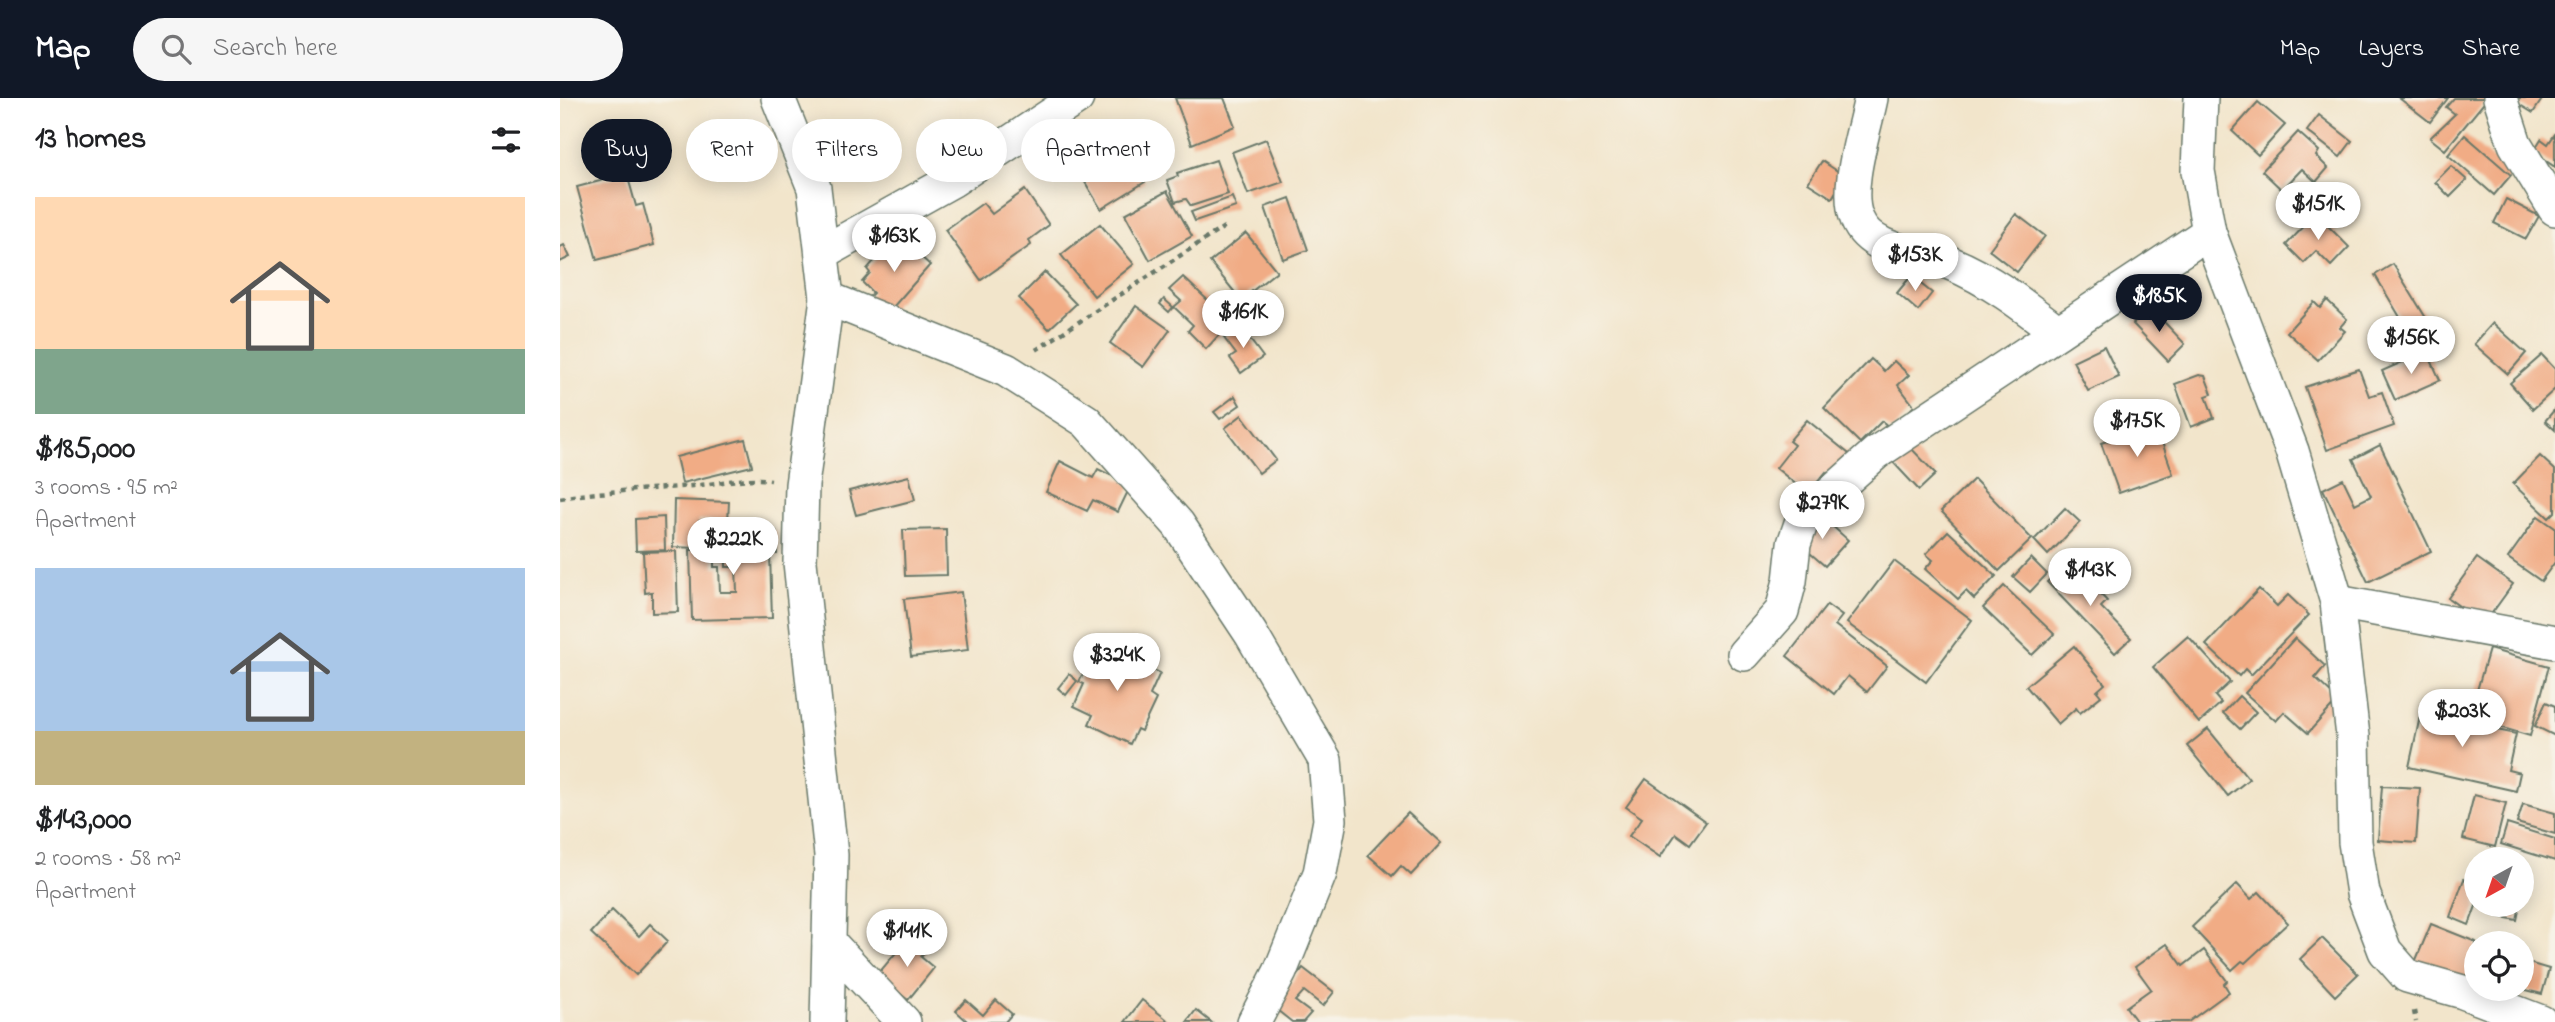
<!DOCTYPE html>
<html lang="en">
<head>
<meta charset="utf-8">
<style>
	body { margin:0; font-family:"Indie Flower",sans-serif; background:#f6f6f6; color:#202124; height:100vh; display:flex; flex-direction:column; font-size:26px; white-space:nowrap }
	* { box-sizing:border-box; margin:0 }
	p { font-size:23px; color:#757577 }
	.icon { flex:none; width:38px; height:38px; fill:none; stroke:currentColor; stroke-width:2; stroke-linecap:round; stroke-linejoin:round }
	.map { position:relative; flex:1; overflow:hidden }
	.drawer { display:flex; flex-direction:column; background:#fff; width:560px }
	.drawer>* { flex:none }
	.banner { position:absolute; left:21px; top:21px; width:665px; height:63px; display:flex; gap:14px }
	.needle { width:46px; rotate:220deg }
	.fabs { position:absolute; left:1904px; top:749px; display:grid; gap:14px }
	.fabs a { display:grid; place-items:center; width:70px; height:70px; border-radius:50%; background:#fff; box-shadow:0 4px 18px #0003; font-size:35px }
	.price { position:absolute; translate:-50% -60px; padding:0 16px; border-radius:24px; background:#fff; color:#222; font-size:23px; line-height:46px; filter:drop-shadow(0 2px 4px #0008) }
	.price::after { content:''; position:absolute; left:50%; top:42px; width:21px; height:16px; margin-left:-10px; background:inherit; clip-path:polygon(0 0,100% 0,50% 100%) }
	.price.on { background:#111827; color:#fff }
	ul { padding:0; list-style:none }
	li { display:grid; align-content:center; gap:14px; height:371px; padding:0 35px }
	li span { display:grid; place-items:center; height:217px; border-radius:0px; color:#555 }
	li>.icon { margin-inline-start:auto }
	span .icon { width:126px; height:126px; fill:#fffc; stroke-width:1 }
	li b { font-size:30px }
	h2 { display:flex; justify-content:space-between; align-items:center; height:84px; padding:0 35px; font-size:30px }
	.chip { padding:0 24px; border-radius:32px; background:#fff; box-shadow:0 4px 18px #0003; font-size:24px; line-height:63px }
	.chip.on { background:#111827; color:#fff }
	header { display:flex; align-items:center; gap:42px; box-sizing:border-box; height:98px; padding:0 35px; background:#111827; color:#fff }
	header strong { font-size:33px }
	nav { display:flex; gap:38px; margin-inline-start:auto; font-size:24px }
	.search { width:490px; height:63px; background:#f6f6f6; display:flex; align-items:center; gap:18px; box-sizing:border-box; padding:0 24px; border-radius:38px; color:#757577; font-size:26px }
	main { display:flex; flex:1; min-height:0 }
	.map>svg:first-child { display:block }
</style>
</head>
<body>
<header>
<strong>Map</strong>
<div class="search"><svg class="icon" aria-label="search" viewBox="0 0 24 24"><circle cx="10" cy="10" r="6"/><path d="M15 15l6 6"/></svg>Search here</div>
<nav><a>Map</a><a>Layers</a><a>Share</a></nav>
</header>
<main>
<section class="drawer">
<h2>13 homes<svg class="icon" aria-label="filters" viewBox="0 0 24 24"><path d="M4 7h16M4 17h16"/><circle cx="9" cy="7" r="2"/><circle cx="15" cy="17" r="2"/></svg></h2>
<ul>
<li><span style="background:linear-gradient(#ffd9b3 70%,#7fa58c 0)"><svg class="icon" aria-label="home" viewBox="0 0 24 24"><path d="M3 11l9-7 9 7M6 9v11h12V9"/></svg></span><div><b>$185,000</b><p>3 rooms · 95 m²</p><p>Apartment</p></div></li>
<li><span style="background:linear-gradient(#a9c7e8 75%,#c2b280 0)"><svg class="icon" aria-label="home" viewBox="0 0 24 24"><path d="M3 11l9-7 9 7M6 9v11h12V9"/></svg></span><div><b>$143,000</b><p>2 rooms · 58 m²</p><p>Apartment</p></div></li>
</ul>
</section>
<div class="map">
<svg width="1995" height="924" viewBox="0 0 1995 924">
	<rect width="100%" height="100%" fill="#f7f3e8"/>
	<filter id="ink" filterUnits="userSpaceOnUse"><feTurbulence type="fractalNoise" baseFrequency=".0143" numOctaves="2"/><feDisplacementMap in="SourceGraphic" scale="14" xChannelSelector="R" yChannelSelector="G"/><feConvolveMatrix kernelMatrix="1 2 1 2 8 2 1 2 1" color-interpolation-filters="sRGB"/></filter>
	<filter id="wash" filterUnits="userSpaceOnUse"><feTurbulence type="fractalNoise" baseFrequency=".00686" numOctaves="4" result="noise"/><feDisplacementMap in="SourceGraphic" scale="28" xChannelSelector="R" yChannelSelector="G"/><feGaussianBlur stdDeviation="1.57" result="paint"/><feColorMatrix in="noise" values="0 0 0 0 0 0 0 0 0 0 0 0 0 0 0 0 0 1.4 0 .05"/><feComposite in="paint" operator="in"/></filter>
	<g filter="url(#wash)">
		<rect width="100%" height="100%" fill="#f2e5cb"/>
		<g id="blocks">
			<!-- building -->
			<g fill="#f1ac85" fill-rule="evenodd">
				<path d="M 615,0 L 664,0 L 675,28 L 632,46 Z"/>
				<path d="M 1839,0 L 1888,0 L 1870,24 Z"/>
				<path d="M 1894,0 L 1928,0 L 1885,52 L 1870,40 L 1895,16 L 1886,9 Z"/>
				<path d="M 1949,0 L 1983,0 L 1973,15 Z"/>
				<path d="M 1698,4 L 1725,27 L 1698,57 L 1672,33 Z"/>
				<path d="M 1759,17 L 1792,43 L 1780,59 L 1747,33 Z"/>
				<path d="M 1738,34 L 1759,53 L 1756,58 L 1768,70 L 1756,84 L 1742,71 L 1722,92 L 1702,73 Z"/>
				<path d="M 1995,36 L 1995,69 L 1973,54 L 1981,41 L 1988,46 Z"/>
				<path d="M 1905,37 L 1951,77 L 1934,97 L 1888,57 Z"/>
				<path d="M 706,41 L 723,84 L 688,96 L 672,54 Z"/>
				<path d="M 552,47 L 563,65 L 571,61 L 585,84 L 541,111 L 516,69 Z"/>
				<path d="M 656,62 L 668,96 L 631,108 L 626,101 L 615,104 L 607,82 L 618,78 L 617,75 Z"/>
				<path d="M 1262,63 L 1285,78 L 1272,100 L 1248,85 Z"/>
				<path d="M 1891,68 L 1907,82 L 1890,99 L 1875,84 Z"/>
				<path d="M 67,76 L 76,108 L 83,106 L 94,147 L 37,162 L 17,89 Z"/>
				<path d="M 465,92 L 489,127 L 469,142 L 471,147 L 421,182 L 385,132 L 423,105 L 432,116 Z"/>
				<path d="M 607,93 L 632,138 L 590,162 L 565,116 Z"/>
				<path d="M 672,99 L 676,109 L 635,123 L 631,114 Z"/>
				<path d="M 730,100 L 748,152 L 723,161 L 705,109 Z"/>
				<path d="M 1946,101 L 1979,118 L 1966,141 L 1934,125 Z"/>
				<path d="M 1456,116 L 1485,138 L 1457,174 L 1429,152 Z"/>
				<path d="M 1756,116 L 1789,149 L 1771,168 L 1756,153 L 1744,165 L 1726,147 Z"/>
				<path d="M 540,126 L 574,166 L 534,198 L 501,157 Z"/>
				<path d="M 686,135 L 717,173 L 681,202 L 650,164 Z"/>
				<path d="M 337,137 L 370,167 L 326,217 L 307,201 L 313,195 L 302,184 L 310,175 L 307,171 Z"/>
				<path d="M 4,147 L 10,159 L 0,164 L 0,149 Z"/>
				<path d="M 1833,166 L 1866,220 L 1847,231 L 1815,177 Z"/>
				<path d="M 485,174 L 516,206 L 489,231 L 459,200 Z"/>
				<path d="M 1351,178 L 1372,195 L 1358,213 L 1337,195 Z"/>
				<path d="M 623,179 L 671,224 L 646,251 L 628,233 L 633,227 L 614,209 L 621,203 L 609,192 Z"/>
				<path d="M 604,201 L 613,209 L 609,214 L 600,206 Z"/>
				<path d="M 1767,202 L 1787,221 L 1780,229 L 1785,233 L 1758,262 L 1727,234 L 1754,204 L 1760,210 Z"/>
				<path d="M 576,208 L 610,232 L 583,269 L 550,245 Z"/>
				<path d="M 1590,209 L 1625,246 L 1608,263 L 1573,226 Z"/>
				<path d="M 1933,225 L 1966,255 L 1948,276 L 1914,246 Z"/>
				<path d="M 680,228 L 703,259 L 681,275 L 670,260 L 676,256 L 664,240 Z"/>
				<path d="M 1544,248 L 1559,279 L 1528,293 L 1513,263 Z"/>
				<path d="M 1867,253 L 1880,282 L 1835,302 L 1822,273 Z"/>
				<path d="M 1982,257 L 1995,271 L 1995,291 L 1973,311 L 1950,285 Z"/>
				<path d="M 1311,261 L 1324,273 L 1334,263 L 1349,277 L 1338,287 L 1354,308 L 1332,332 L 1322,323 L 1300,345 L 1264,310 Z"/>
				<path d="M 1799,271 L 1809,298 L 1822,294 L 1834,328 L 1767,352 L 1745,289 Z"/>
				<path d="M 1639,277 L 1645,278 L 1652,296 L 1646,298 L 1654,320 L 1631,329 L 1615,286 Z"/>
				<path d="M 675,298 L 680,307 L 660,321 L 654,314 Z"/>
				<path d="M 1995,311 L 1995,332 L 1985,323 Z"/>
				<path d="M 682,317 L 716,362 L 699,375 L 665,330 Z"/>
				<path d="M 1247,322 L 1294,360 L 1276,382 L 1266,374 L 1248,396 L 1216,370 L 1234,347 L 1229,343 Z"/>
				<path d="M 1596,327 L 1613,376 L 1559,395 L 1541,345 Z"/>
				<path d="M 185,341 L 192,368 L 122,385 L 116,359 Z"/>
				<path d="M 1347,346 L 1376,376 L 1359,392 L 1331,362 Z"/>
				<path d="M 1820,347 L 1871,453 L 1808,484 L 1763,391 L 1783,381 L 1795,406 L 1811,398 L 1793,361 Z"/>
				<path d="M 1980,358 L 1995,372 L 1995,414 L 1989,420 L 1953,386 Z"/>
				<path d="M 500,363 L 533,380 L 538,371 L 571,387 L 558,414 L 533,402 L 527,413 L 486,394 Z"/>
				<path d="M 349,378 L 355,402 L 296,417 L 289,393 Z"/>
				<path d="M 1414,381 L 1472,441 L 1439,473 L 1381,413 Z"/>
				<path d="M 114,402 L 169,404 L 168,423 L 139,422 L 138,450 L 113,449 Z"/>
				<path d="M 1505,410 L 1520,424 L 1488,457 L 1474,442 Z"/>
				<path d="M 1260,417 L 1288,442 L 1265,468 L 1236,443 Z"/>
				<path d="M 1978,418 L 1995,430 L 1995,464 L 1981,483 L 1948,460 Z"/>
				<path d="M 104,419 L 105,452 L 76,453 L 75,421 Z"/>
				<path d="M 386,431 L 387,477 L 345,478 L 343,432 Z"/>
				<path d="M 173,433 L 173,442 L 198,442 L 198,434 L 216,433 L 217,456 L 210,456 L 212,520 L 132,522 L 130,452 L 147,452 L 146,434 ZM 154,457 L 166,457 L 166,469 L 176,469 L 177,494 L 160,494 L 159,469 L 154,469 Z"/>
				<path d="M 1388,433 L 1436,478 L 1414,501 L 1406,493 L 1398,501 L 1365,471 L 1373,462 L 1366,456 Z"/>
				<path d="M 116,453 L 118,514 L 92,515 L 92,494 L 85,495 L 83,454 Z"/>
				<path d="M 1471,460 L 1487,476 L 1470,494 L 1453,479 Z"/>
				<path d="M 1917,460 L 1953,486 L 1924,526 L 1888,500 Z"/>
				<path d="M 1334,463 L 1412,522 L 1366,584 L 1287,525 Z"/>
				<path d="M 1502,469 L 1520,488 L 1527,482 L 1547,503 L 1541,509 L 1571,540 L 1555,555 L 1487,484 Z"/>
				<path d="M 1444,488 L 1494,536 L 1472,557 L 1423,510 Z"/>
				<path d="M 1699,491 L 1717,508 L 1728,497 L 1749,517 L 1691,577 L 1685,571 L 1679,578 L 1646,547 Z"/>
				<path d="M 401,494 L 408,552 L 351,559 L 344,501 Z"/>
				<path d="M 1267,507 L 1282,518 L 1275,527 L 1327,568 L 1307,594 L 1288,578 L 1274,596 L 1227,558 Z"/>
				<path d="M 1628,538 L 1670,584 L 1655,598 L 1661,605 L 1639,625 L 1593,569 Z"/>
				<path d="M 1735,540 L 1765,568 L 1755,580 L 1778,602 L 1748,635 L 1724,614 L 1716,623 L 1685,595 Z"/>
				<path d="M 538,546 L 600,575 L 590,597 L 596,601 L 581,633 L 577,631 L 570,646 L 529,626 L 533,617 L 514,608 L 524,586 L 519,584 Z"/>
				<path d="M 1514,548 L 1545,586 L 1537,593 L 1541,598 L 1520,615 L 1516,610 L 1498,626 L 1466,588 Z"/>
				<path d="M 1929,551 L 1989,568 L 1970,638 L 1909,620 Z"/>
				<path d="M 509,576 L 517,583 L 506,597 L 498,590 Z"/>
				<path d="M 1679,598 L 1696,614 L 1680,631 L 1663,615 Z"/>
				<path d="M 1864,600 L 1894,607 L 1890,622 L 1956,636 L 1948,672 L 1960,675 L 1956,693 L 1849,669 Z"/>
				<path d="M 1986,604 L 1995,608 L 1995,638 L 1975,628 Z"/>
				<path d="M 1648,631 L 1689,681 L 1668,698 L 1627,648 Z"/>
				<path d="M 1086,681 L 1146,724 L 1130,746 L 1116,736 L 1100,759 L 1069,738 L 1082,720 L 1066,709 Z"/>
				<path d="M 1822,688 L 1860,690 L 1856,745 L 1818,742 Z"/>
				<path d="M 1914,697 L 1946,705 L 1935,749 L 1903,741 Z"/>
				<path d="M 1963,706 L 1995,715 L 1995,736 L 1957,725 Z"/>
				<path d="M 848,715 L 881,745 L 851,777 L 841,768 L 832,778 L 808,757 Z"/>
				<path d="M 1947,726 L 1995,741 L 1995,763 L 1941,746 Z"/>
				<path d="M 1904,781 L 1916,786 L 1916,808 L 1909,827 L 1890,819 Z"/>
				<path d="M 1677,786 L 1691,801 L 1699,794 L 1728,825 L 1685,865 L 1682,863 L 1672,872 L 1632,829 Z"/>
				<path d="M 1933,807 L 1960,807 L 1957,822 L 1931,817 Z"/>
				<path d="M 52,812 L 79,838 L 90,826 L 108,843 L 76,877 L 31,835 Z"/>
				<path d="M 1871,826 L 1916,844 L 1916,891 L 1853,869 Z"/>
				<path d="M 350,838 L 367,852 L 361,859 L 374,870 L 348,902 L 317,877 Z"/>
				<path d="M 1762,840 L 1798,876 L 1775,898 L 1740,861 Z"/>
				<path d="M 1607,846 L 1623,868 L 1644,852 L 1667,883 L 1664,886 L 1669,894 L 1628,924 L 1577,924 L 1566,909 L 1591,891 L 1575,869 Z"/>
				<path d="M 1962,863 L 1989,871 L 1982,896 L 1962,891 Z"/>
				<path d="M 743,870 L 774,894 L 763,908 L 744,893 L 735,903 L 751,915 L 743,924 L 732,924 L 712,908 Z"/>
				<path d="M 406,902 L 423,917 L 436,902 L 452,916 L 445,924 L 408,924 L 396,913 Z"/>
				<path d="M 582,902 L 610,924 L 565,924 Z"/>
				<path d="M 636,912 L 651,924 L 627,924 Z"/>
			</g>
		</g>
	</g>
	<g filter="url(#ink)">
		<use href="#blocks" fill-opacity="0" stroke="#697869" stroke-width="2"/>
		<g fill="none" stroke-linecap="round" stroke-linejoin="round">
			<defs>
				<g id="minor">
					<path d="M 218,0 L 254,90 L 267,200 L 242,387 L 240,464 L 271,757 L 267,924"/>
					<path d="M 1311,0 C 1305,31 1284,91 1297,121 C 1311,156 1361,154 1390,165 C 1431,182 1463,207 1498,234"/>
					<path d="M 1641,0 L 1638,73 L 1649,134 L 1732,353 L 1777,504 L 1793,638 L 1795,744 L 1803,795 L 1825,853 L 1847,878 L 1903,894 L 1981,924"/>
					<path d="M 1940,0 L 1955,46 L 1995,111"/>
					<path d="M 262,155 L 393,82 L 517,0"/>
					<path d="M 267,200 L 446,272 L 526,323 L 618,426 L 691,536 L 765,662 L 770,722 L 760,775 L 720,874 L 694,924"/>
					<path d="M 1777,504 L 1995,544"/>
					<path d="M 1184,556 L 1222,513 L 1230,483 L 1234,446 L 1243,420 L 1316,355 L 1649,134"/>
					<path d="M 269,844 L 344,924"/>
				</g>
			</defs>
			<!-- minor casing -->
			<use href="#minor" stroke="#697869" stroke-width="36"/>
			<!-- path -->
			<g stroke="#697869" stroke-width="4.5" stroke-dasharray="5 5" stroke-linecap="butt">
				<path d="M 476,252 L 667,127"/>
				<path d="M 0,400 C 47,392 94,392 141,387 C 166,384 186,379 211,382"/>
				<path d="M 1854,913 L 1856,924"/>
			</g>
			<!-- minor -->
			<use href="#minor" stroke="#fff" stroke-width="33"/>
		</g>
	</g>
</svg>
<div class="fabs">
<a><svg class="needle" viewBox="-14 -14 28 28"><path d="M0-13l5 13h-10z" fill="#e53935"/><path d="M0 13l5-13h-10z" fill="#757577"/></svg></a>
<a><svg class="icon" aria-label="locate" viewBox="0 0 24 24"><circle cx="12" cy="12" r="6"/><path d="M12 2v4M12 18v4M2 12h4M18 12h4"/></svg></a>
</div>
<b class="price" style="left:1758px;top:144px">$151K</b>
<b class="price" style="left:334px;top:176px">$163K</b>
<b class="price" style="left:1355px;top:195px">$153K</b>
<b class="price on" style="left:1599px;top:236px">$185K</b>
<b class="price" style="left:683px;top:252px">$161K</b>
<b class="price" style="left:1851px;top:278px">$156K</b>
<b class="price" style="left:1577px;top:361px">$175K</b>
<b class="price" style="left:1262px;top:443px">$279K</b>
<b class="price" style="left:173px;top:479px">$222K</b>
<b class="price" style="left:1530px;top:510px">$143K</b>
<b class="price" style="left:557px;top:595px">$324K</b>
<b class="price" style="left:1902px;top:651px">$203K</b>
<b class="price" style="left:347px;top:871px">$141K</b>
<div class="banner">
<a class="chip on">Buy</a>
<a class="chip">Rent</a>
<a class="chip">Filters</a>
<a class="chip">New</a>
<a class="chip">Apartment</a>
</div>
</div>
</main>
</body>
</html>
